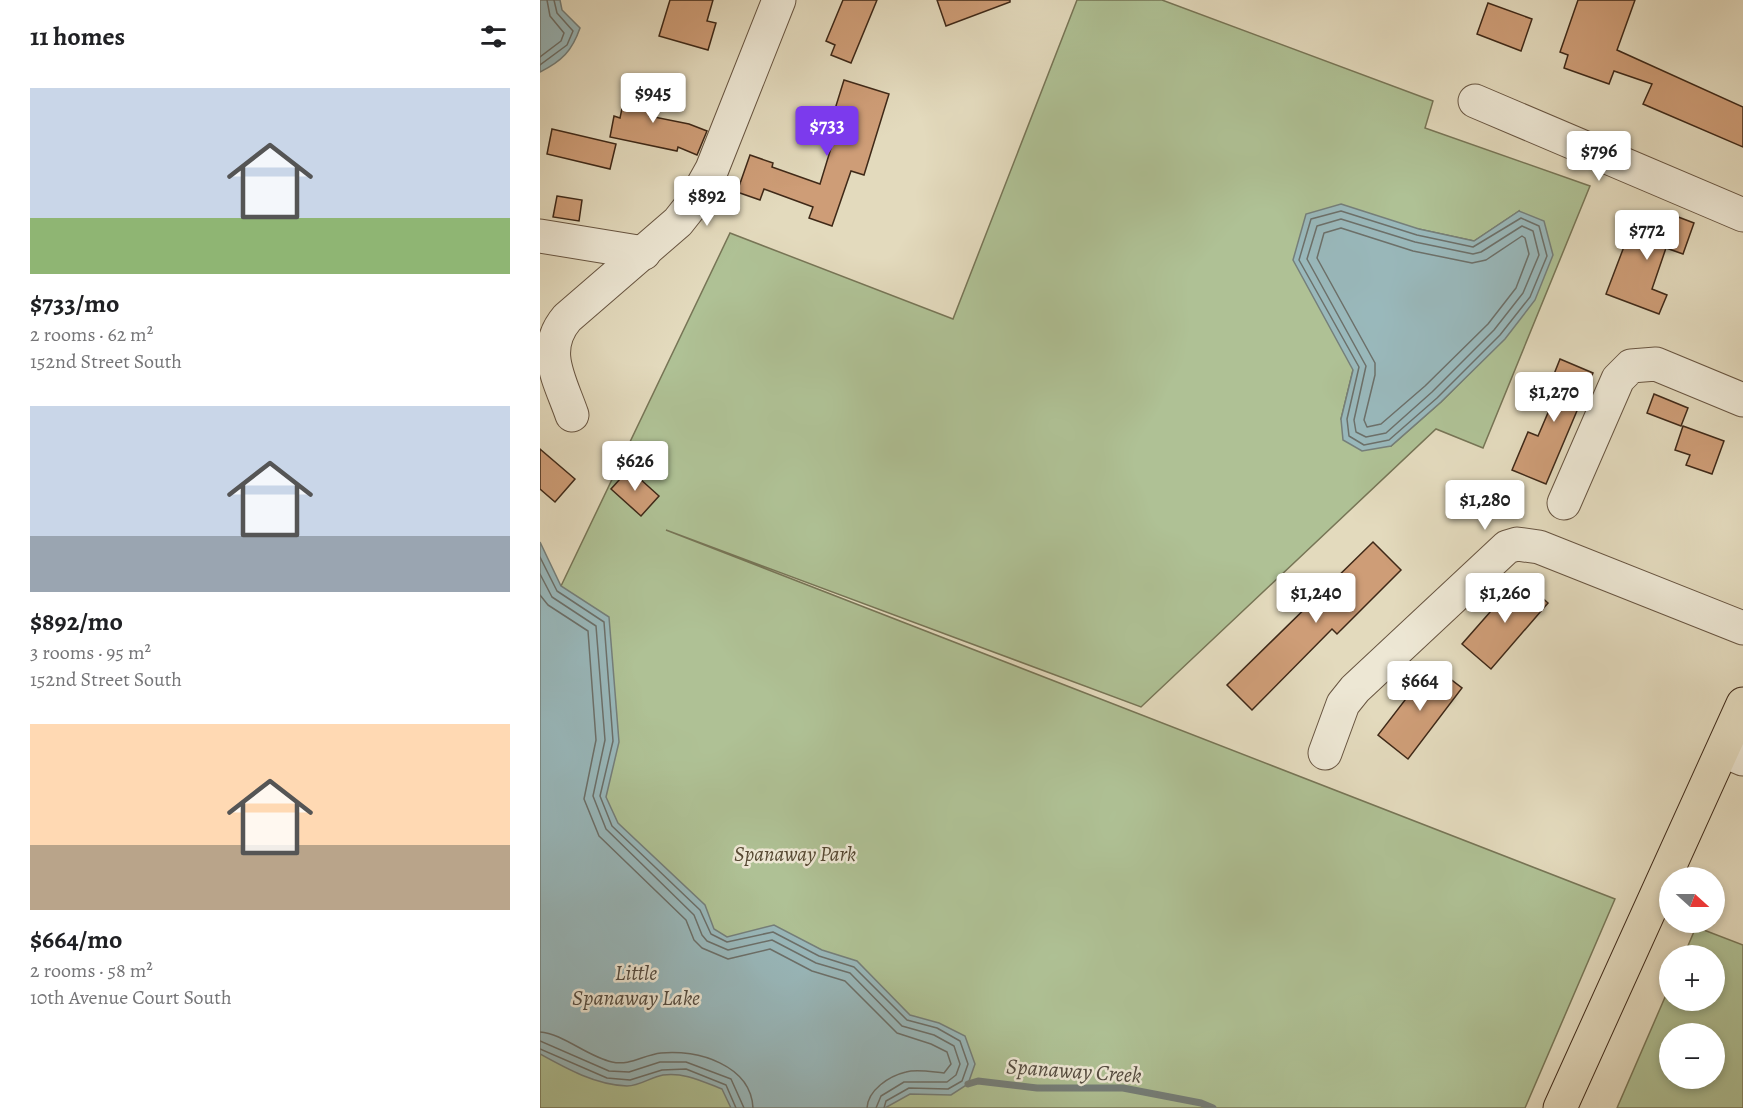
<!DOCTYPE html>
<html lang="en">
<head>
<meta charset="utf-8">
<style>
	body { margin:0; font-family:Alegreya,serif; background:#f6f6f6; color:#202124; height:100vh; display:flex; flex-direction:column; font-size:22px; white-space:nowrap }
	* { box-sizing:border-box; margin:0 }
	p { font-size:20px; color:#757577 }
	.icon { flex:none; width:33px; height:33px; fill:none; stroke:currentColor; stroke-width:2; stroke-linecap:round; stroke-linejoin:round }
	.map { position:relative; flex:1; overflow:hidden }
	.drawer { display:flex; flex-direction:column; background:#fff; width:540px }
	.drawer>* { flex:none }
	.needle { width:39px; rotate:111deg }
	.fabs { position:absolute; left:1119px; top:867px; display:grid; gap:12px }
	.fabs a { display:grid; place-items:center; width:66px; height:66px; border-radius:50%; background:#fff; box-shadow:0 3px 9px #0003; font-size:30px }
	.price { position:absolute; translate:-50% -51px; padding:0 14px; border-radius:6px; background:#fff; color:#222; font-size:20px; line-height:39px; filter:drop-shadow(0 2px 3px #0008) }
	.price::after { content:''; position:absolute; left:50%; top:36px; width:18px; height:14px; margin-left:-9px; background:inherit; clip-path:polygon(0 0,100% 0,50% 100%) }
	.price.selected { background:#7c3aed; color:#fff }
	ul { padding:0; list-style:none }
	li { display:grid; align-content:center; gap:12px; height:318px; padding:0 30px }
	li span { display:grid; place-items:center; height:186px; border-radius:0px; color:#555 }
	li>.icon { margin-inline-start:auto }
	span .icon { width:108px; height:108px; fill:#fffc; stroke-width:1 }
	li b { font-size:26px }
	h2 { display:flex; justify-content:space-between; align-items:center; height:72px; padding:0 30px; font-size:26px }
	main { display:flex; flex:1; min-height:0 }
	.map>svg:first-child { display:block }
</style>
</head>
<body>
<main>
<section class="drawer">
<h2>11 homes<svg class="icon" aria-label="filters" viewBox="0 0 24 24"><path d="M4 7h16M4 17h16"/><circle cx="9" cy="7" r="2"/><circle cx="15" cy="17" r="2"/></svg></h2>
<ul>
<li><span style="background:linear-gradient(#c9d6e8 70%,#8fb573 0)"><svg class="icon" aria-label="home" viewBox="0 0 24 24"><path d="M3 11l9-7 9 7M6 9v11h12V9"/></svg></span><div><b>$733/mo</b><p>2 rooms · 62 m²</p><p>152nd Street South</p></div></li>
<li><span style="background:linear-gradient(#c9d6e8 70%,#9aa5b1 0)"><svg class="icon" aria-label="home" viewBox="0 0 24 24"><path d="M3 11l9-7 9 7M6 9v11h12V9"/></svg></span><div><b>$892/mo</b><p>3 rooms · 95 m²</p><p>152nd Street South</p></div></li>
<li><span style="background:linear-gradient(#ffd9b3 65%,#b9a48a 0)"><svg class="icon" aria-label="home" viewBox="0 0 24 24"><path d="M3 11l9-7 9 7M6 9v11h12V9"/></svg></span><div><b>$664/mo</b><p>2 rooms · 58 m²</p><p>10th Avenue Court South</p></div></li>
</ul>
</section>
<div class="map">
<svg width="1203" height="1108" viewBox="0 0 1203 1108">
	<rect width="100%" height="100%" fill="#e3dabd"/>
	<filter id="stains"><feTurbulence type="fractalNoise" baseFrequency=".00333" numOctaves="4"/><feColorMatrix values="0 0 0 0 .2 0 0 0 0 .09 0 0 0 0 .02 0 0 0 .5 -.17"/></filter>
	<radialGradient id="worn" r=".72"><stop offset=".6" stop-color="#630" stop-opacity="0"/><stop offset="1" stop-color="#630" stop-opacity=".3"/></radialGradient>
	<!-- green -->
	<g fill="#afc195" stroke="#777556" stroke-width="1.5" fill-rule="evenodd">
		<path d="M 537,0 L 622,0 L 893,101 L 885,128 L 1050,186 L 943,448 L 896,429 L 601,707 L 126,530 L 1075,899 L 985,1108 L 0,1108 L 0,596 L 21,586 L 190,233 L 413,319 ZM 979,211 L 964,339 L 901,402 L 851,446 L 801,419 L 813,370 L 879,229 L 934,241 Z"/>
		<path d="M 1156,927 L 1203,945 L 1203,1108 L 1077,1108 L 1129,988 L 1130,1000 L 1174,1000 L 1174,956 L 1144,955 ZM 1130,1034 L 1174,1034 L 1174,1078 L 1130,1078 Z"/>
	</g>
	<!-- water -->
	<g fill="#99b8bb" stroke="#757f7a" stroke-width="1.5">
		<path d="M 0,0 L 20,0 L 22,10 L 40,28 C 32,51 22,61 0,72 Z"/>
		<path d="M 801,204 L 879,229 L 934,241 L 979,211 L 1004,221 L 1013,255 L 995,300 L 965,339 L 901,402 L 851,446 L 822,451 L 803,440 L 801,419 L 813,370 L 753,260 L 766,214 Z"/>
		<path d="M 0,542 L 21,586 L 69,617 L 79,742 L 66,797 L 78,823 L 165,905 L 174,929 L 187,937 L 234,925 L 282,950 L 317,961 L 370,1015 L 399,1023 L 425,1036 L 435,1064 L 428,1084 L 411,1095 L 370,1094 L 345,1108 L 191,1108 L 182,1089 C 163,1082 145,1072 123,1075 C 111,1077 100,1086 87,1086 C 56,1085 27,1069 0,1054 Z"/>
	</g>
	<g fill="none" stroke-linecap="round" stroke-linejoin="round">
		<!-- shore -->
		<g stroke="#6c706a" stroke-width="1.5">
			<path d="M 0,57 L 21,41 L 24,33 L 10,16 L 7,0"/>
			<path d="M 0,65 L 27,45 L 33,31 L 17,13 L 14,0"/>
			<path d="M 801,211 L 877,235 L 933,247 L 981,218 L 999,226 L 1007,256 L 990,297 L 960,335 L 897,398 L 849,440 L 824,445 L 809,436 L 807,419 L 819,367 L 759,260 L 771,219 Z"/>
			<path d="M 801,219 L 875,242 L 933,254 L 941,252 L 982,226 L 993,231 L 999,255 L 983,293 L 954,330 L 892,392 L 846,433 L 826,437 L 816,432 L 814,420 L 826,366 L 767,259 L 777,226 Z"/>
			<path d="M 801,228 L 873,251 L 932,263 L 946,260 L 982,236 L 985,238 L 989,254 L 976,288 L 948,324 L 885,386 L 841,424 L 827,427 L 824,420 L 835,375 L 835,363 L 777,258 L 784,233 Z"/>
			<path d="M 0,557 L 17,591 L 64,622 L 73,741 L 60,796 L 72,826 L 160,910 L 171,934 L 187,942 L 233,932 L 279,956 L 314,967 L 367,1020 L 397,1028 L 420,1041 L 428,1064 L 422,1081 L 408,1089 L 369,1088 L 346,1101 L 344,1108"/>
			<path d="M 0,574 L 12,597 L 56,626 L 65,740 L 53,796 L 66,829 L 154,915 L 162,935 L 167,941 L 188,950 L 232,940 L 276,963 L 310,973 L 362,1026 L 394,1035 L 414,1046 L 420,1064 L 416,1075 L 407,1082 L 364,1082 L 341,1096 L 336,1108"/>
			<path d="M 0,595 L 8,605 L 48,631 L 56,740 L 44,799 L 59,836 L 146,920 L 154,940 L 162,948 L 188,959 L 230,949 L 272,971 L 305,981 L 357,1033 L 391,1044 L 407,1052 L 411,1064 L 404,1073 C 392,1072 377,1069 366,1072 C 349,1076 328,1090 327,1108"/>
			<path d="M 0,1032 C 22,1033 48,1057 72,1062 C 90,1066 103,1055 121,1053 C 157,1049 211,1065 213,1108"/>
			<path d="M 0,1041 L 69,1071 L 89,1072 L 120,1062 L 146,1062 L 191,1079 L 204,1108"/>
			<path d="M 0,1049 L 67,1078 L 90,1080 L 122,1070 L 146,1069 L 186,1085 L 196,1108"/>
		</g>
		<!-- stream -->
		<path stroke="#757f7a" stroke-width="7" d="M 428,1084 L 438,1081 L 497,1088 L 583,1088 L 661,1103 L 673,1108"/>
	</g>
	<!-- building -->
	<g fill="#ce9d77" stroke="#3f2918" stroke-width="1.5">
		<path d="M 130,0 L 173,0 L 167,21 L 176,23 L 168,50 L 119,36 Z"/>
		<path d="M 303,0 L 337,0 L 311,63 L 291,55 L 295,45 L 286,41 Z"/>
		<path d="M 397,0 L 470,0 L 470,2 L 406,26 Z"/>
		<path d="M 1038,0 L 1095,0 L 1077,50 L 1203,107 L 1203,147 L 1103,104 L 1112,84 L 1074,71 L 1069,84 L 1024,68 L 1028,55 L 1020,52 Z"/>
		<path d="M 948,3 L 992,19 L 981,51 L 937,34 Z"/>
		<path d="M 88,80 L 115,86 L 109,116 L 149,124 L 167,131 L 157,155 L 138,147 L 137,151 L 70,137 L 74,116 L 80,118 Z"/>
		<path d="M 304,80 L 349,94 L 324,175 L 311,171 L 292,226 L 269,218 L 273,207 L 224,189 L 220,200 L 197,192 L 210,155 L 233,163 L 232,167 L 280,184 L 302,112 L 295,109 Z"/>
		<path d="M 12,129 L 76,144 L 70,169 L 7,154 Z"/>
		<path d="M 17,196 L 42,200 L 39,221 L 13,217 Z"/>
		<path d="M 1096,215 L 1128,227 L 1133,215 L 1154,223 L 1143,254 L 1126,248 L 1112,289 L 1127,295 L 1119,314 L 1066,294 Z"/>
		<path d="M 1020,359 L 1053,373 L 1006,484 L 972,470 L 988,432 L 998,436 L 1013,401 L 1005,397 Z"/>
		<path d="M 1114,394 L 1148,408 L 1141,426 L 1107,413 Z"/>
		<path d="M 1143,426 L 1184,441 L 1172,474 L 1146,465 L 1150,455 L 1135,450 Z"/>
		<path d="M 0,449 L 35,479 L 15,502 L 0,489 Z"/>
		<path d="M 89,469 L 119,496 L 101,516 L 71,489 Z"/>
		<path d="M 833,542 L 861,570 L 797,634 L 792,629 L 712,710 L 687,685 Z"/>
		<path d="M 980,578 L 1008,603 L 951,669 L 922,644 Z"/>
		<path d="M 892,665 L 922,688 L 868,759 L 838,735 Z"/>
	</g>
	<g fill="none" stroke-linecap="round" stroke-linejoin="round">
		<defs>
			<g id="minor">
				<path d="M 935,101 L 1203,215"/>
				<path d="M 0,236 L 104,253"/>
				<path d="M 32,415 C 20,380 0,350 27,318 L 138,222 L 153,203 L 172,169 L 239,0"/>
				<path d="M 1024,503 L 1078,379 L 1091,366 L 1116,364 L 1203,400"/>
				<path d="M 1184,751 L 1203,759"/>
				<path d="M 785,753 L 803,704 L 815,689 L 967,547 L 977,544 L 999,547 L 1203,628"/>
			</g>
			<path id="major" d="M 1020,1108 L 1203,704"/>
		</defs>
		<!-- minor casing -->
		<use href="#minor" stroke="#685541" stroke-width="35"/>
		<!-- major casing -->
		<use href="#major" stroke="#3f2918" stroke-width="35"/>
		<!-- minor -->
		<use href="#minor" stroke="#ede7d4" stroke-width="33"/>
		<!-- major -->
		<use href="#major" stroke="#e3dabd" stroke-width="33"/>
	</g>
	<g text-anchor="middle" stroke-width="5" stroke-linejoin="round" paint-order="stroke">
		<!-- park labels -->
		<g font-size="21" font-style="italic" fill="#554731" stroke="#ede7d4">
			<text x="255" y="861">Spanaway Park</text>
		</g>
		<!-- water labels -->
		<g font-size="22" font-style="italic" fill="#564d41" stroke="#ede7d4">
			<text x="96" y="980">Little<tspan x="96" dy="25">Spanaway Lake</tspan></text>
			<text transform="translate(534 1070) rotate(4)" y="8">Spanaway Creek</text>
		</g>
	</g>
	<rect width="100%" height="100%" filter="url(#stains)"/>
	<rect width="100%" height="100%" fill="url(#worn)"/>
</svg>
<div class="fabs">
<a><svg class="needle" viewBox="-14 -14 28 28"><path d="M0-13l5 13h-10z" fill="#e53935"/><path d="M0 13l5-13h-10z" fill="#757577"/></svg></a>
<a>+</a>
<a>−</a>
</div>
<b class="price" style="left:113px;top:124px">$945</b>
<b class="price selected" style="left:287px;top:157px">$733</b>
<b class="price" style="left:1059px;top:182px">$796</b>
<b class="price" style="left:167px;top:227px">$892</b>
<b class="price" style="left:1107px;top:261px">$772</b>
<b class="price" style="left:1014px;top:423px">$1,270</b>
<b class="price" style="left:95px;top:492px">$626</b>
<b class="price" style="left:945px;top:531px">$1,280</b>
<b class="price" style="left:776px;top:624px">$1,240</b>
<b class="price" style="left:965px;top:624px">$1,260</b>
<b class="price" style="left:880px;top:712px">$664</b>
</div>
</main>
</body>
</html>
